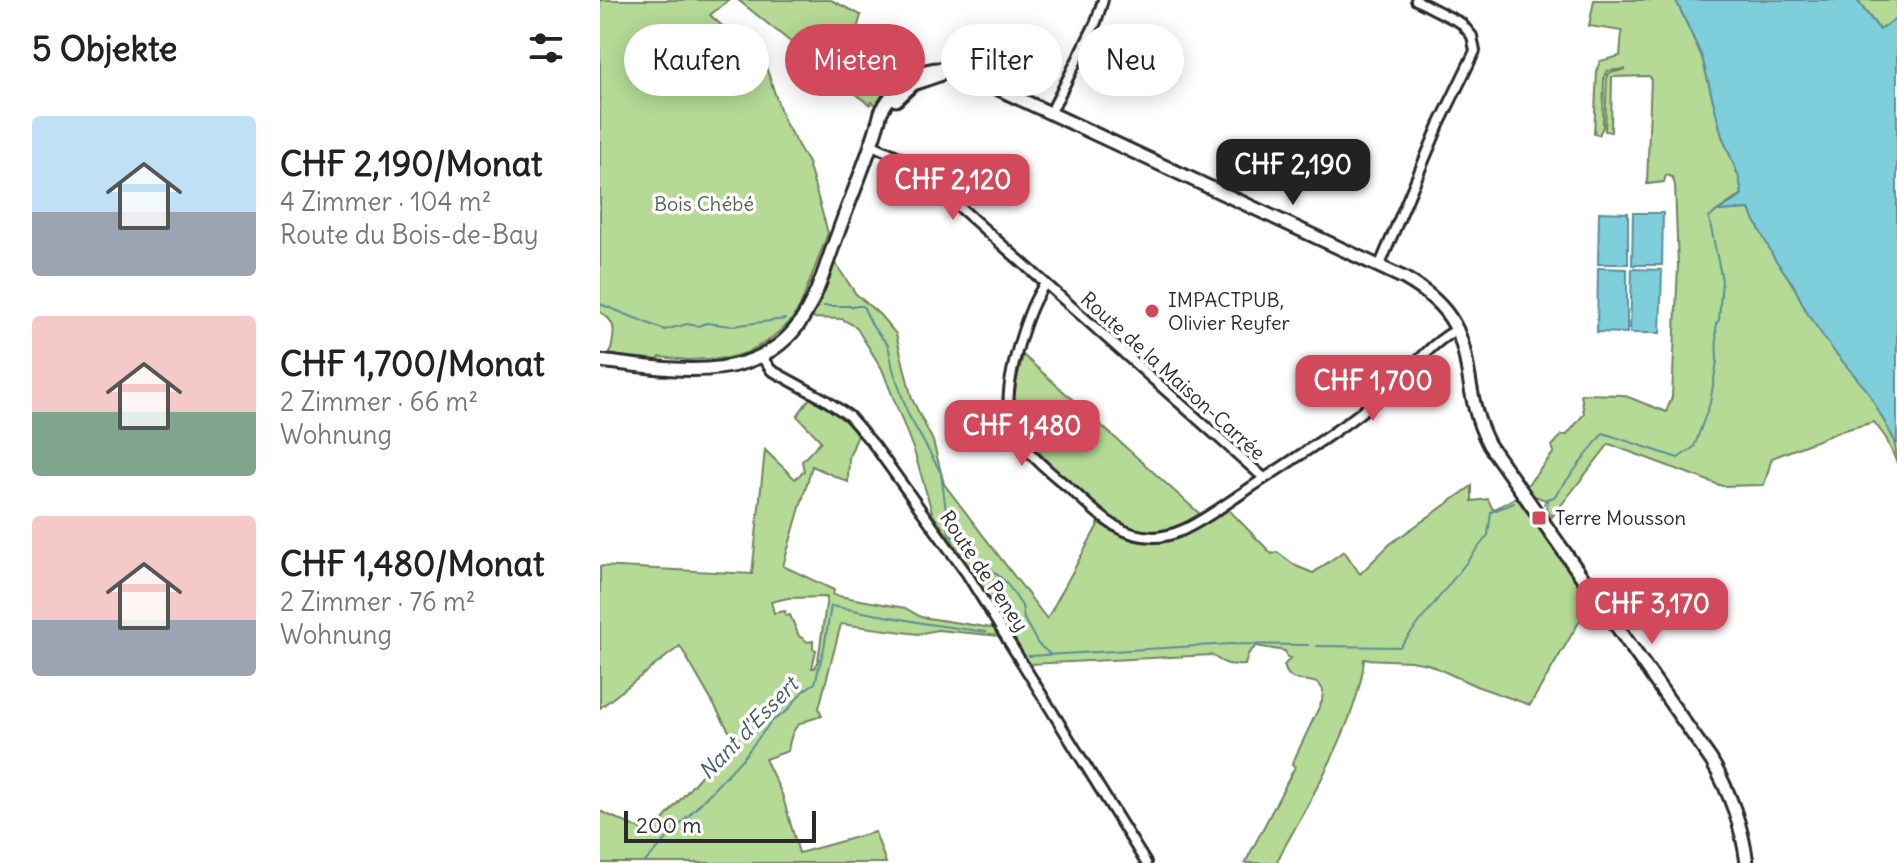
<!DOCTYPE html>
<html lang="de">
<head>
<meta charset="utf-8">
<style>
	body { margin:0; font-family:Delius,sans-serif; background:#f2f2f2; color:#222; height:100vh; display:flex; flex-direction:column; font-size:30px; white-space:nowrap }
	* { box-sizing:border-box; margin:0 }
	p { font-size:26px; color:#767676 }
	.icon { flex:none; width:44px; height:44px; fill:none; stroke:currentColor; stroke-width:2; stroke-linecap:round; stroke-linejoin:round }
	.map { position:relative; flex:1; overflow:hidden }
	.panel { display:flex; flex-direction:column; background:#fff; width:600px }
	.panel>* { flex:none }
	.top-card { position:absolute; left:24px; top:24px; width:760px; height:72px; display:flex; gap:16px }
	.scale { position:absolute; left:24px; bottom:20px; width:192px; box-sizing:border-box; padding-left:8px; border:4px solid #2b2b2b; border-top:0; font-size:22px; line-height:28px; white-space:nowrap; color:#2b2b2b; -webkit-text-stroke:6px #fff; paint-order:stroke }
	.price { position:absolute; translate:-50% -68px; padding:0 18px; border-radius:16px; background:#d1495b; color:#fff; font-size:26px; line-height:52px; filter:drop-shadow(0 2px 4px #0008) }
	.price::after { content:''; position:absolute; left:50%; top:48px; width:24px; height:18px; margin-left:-12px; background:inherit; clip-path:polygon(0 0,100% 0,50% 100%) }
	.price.on { background:#222; color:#fff }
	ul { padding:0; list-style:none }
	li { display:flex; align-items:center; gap:24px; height:200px; padding:0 32px }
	li span { display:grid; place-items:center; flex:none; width:224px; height:160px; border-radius:8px; color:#555 }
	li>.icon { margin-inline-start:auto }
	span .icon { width:96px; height:96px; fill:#fffc; stroke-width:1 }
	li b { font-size:34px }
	h2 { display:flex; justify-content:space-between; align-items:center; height:96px; padding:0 32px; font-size:34px }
	.tag { padding:0 28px; border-radius:36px; background:#fff; box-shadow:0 4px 20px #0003; font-size:28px; line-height:72px }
	.tag.on { background:#d1495b; color:#fff }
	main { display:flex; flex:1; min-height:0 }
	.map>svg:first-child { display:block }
</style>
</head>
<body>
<main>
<section class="panel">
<h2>5 Objekte<svg class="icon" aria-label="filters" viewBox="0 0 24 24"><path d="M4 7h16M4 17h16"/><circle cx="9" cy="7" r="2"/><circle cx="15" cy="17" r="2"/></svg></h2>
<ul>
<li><span style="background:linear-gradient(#bfe0f5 60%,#9aa5b1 0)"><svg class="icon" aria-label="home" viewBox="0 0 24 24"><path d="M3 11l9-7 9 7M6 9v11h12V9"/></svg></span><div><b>CHF 2,190/Monat</b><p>4 Zimmer · 104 m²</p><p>Route du Bois-de-Bay</p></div></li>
<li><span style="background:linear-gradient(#f6c9c9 60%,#7fa58c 0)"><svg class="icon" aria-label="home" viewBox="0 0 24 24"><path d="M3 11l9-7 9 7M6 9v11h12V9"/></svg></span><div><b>CHF 1,700/Monat</b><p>2 Zimmer · 66 m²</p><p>Wohnung</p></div></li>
<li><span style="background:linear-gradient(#f6c9c9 65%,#9aa5b1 0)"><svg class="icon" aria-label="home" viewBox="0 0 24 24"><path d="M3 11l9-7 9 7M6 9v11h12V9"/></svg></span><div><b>CHF 1,480/Monat</b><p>2 Zimmer · 76 m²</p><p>Wohnung</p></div></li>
</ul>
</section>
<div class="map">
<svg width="1297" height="863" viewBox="0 0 1297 863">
	<rect width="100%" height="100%" fill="#fff"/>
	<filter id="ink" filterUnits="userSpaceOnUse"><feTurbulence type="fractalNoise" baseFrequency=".0125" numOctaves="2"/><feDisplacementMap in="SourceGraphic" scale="16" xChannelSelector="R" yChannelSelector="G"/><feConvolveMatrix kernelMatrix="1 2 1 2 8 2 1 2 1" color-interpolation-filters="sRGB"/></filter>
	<g filter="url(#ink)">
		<!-- green -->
		<g fill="#b4da96" stroke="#708260" stroke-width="2" fill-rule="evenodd">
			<path d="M 0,0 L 129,0 L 110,15 L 165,64 L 184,121 L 208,163 L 228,233 L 200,307 L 189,323 L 168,341 L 146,353 L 127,358 L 88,360 L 60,357 L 58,360 L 10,355 C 13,337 20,323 0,312 Z"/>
			<path d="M 138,0 L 231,0 L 261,15 L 256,33 L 259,47 L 300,55 L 305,70 L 287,89 L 276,105 L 272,102 L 270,105 Z"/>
			<path d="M 994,0 L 1076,0 L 1102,57 L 1122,136 L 1139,177 L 1142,194 L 1117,211 L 1149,209 C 1163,235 1177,259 1192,284 C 1199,294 1203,306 1210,317 C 1238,358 1297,410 1297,463 L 1286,438 L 1274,422 L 1241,431 L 1172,458 L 1164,485 L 1122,486 L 1009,444 L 951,518 L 951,515 L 946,508 L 948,501 L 935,496 L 934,499 L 925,488 L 954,452 L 952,446 L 962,435 L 967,435 L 984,414 L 981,394 L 1023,395 L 1066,412 L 1072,397 L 1078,266 L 1075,185 L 1072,177 L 1066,175 L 1064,182 L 1047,184 L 1051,78 L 1049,76 L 1012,77 L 1011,132 L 1005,131 L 1007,74 L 1026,69 L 1007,71 L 1004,77 L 1003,127 L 999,135 L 994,134 L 997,70 L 1000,61 L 1020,56 L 1022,31 L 989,26 Z"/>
			<path d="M 1257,0 L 1297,0 L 1297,18 L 1280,30 Z"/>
			<path d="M 235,263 L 256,294 L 280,315 L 296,334 L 312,399 L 333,441 L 344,484 L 447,619 L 499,523 C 550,559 582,540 628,509 L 672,554 L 677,552 L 696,566 L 713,573 L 744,551 L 760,574 L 790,544 L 872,486 L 872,501 L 888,499 L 893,510 L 916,497 L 991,602 L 930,705 L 876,686 L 828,664 L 811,661 L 764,659 C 759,722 706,806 676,863 L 645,863 L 695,767 L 692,764 L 722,701 L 723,690 L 719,684 C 704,677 689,686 684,665 L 691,658 L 687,657 L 685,651 L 656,646 L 648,654 L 645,665 C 631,666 623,664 612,655 L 429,664 L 353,542 L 333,515 L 314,451 L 282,369 L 256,327 L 242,319 L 211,318 Z"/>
			<path d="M 423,355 L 600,514 C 579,527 555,536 529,528 C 501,518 423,445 416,416 C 411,396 418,375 423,355 Z"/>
			<path d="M 210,398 L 240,416 L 258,435 L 249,457 L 248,482 L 212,466 L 183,566 L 234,590 L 233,595 L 305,608 L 321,617 L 398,629 L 401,636 L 337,630 L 318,634 L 241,624 L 219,708 L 222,716 C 197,723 192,724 188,751 L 165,759 L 182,794 L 199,853 L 275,832 L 286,863 L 0,863 L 0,811 L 51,834 L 133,738 L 80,646 L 0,708 L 0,566 L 152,574 L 165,450 L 195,479 L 204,471 L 202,461 L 221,441 L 197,416 ZM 227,597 L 218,661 L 215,668 L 212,668 L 216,650 L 213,649 L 213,641 L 208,642 L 199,636 L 190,615 L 186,616 L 185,611 L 174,613 L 171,602 L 188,598 Z"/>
		</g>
		<!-- water -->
		<g fill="#7fcedb" stroke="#5d8d95" stroke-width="2">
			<path d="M 1076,0 L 1257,0 C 1264,11 1273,21 1280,30 L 1297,18 L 1297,445 L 1267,390 L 1232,349 L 1207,313 L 1193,284 L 1174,258 L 1149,209 L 1117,211 L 1139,198 L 1142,194 L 1139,177 L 1122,136 L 1102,57 Z"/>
			<path d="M 999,212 L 1028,213 L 1028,264 L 998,264 Z"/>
			<path d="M 1033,213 L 1063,213 L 1062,265 L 1032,265 Z"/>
			<path d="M 998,268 L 1027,269 L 1027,333 L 997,332 Z"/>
			<path d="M 1032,269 L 1062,270 L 1060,333 L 1030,333 Z"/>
		</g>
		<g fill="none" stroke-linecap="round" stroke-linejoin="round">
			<!-- stream -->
			<g stroke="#5d8d95" stroke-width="2">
				<path d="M 0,304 L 65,330 L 87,324 L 98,326 L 106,323 L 132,326 L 185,319"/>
				<path d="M 224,306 L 263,306 L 273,327 L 288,345 L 293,369 L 308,414 L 341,473 L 349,534 L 406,582 L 422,606 L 424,619 L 438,644 L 451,655"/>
				<path d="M 944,504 L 946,499 L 954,497 L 1003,433 L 1078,458 L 1094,447 L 1110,403 L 1117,361 L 1116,324 L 1119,320 L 1122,280 L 1109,218 L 1117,211"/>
				<path d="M 717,646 L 800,647 L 888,535 L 891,512 L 914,503"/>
				<path d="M 429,656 L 631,644 L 708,645"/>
				<path d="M 44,863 L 143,758 L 171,722 L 187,711 L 203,691 L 215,683 L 224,648 L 231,606 L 328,624 L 386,632"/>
			</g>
			<defs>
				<g id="street">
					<path d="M 451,112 L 496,22 L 503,0"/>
					<path d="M 270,144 L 299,157 L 345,194 L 664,478"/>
					<path d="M 779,267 L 839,125 L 875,51 L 872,36 L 861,23 L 816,0"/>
					<path d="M 445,284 C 427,307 405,381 409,411 C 414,448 450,471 476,494 C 499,515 520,537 554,537 C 564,537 574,534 583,530 C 607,519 628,502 650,488 C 697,457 747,426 790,389 C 812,370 831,342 858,329"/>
					<path d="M 161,356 L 171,370 L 224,399 L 249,416 L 274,445 L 367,574 L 546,863"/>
				</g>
				<g id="secondary">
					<path d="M 296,100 L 313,84 L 339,75"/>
					<path d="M 0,361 C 69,369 159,388 203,318 C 219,292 227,261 238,233 C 252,193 271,153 281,112 C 298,80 326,61 362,72 L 804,278 C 888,325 853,376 889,445 L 1111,760 C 1130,792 1142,826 1147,863"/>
				</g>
			</defs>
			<!-- street casing -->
			<use href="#street" stroke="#2b2b2b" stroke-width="14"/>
			<!-- secondary casing -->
			<use href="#secondary" stroke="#2b2b2b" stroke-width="17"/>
			<!-- street -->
			<use href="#street" stroke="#fff" stroke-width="8"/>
			<!-- secondary -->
			<use href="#secondary" stroke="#fff" stroke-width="11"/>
		</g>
	</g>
	<!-- markers -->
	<g fill="#d1495b" stroke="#fff" stroke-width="3">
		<circle cx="552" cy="311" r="8"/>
		<rect x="931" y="510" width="16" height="16" rx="4"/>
	</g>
	<g text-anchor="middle" stroke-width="7" stroke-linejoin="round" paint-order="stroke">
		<!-- park labels -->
		<g font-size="20" fill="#54604b" stroke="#fff">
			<text x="104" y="211">Bois Chébé</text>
		</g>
		<!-- poi labels -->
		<g font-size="20" fill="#2b2b2b" stroke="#fff" text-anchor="start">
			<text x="568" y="307">IMPACTPUB,<tspan x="568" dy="23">Olivier Reyfer</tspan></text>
			<text x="955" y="525">Terre Mousson</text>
		</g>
		<!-- street labels -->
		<g font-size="20" fill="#2b2b2b" stroke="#fff">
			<text transform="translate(573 376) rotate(42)" y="7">Route de la Maison-Carrée</text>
			<text transform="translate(384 571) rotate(56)" y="7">Route de Peney</text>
		</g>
		<!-- water labels -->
		<g font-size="22" font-style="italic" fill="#445c60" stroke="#fff">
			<text transform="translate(148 728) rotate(-46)" y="8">Nant d'Essert</text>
		</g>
	</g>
</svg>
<div class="scale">200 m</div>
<b class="price on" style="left:693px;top:207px">CHF 2,190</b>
<b class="price" style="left:353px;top:222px">CHF 2,120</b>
<b class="price" style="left:773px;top:423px">CHF 1,700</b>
<b class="price" style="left:422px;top:468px">CHF 1,480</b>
<b class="price" style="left:1052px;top:646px">CHF 3,170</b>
<div class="top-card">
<a class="tag">Kaufen</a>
<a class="tag on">Mieten</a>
<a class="tag">Filter</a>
<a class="tag">Neu</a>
</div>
</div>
</main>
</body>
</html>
